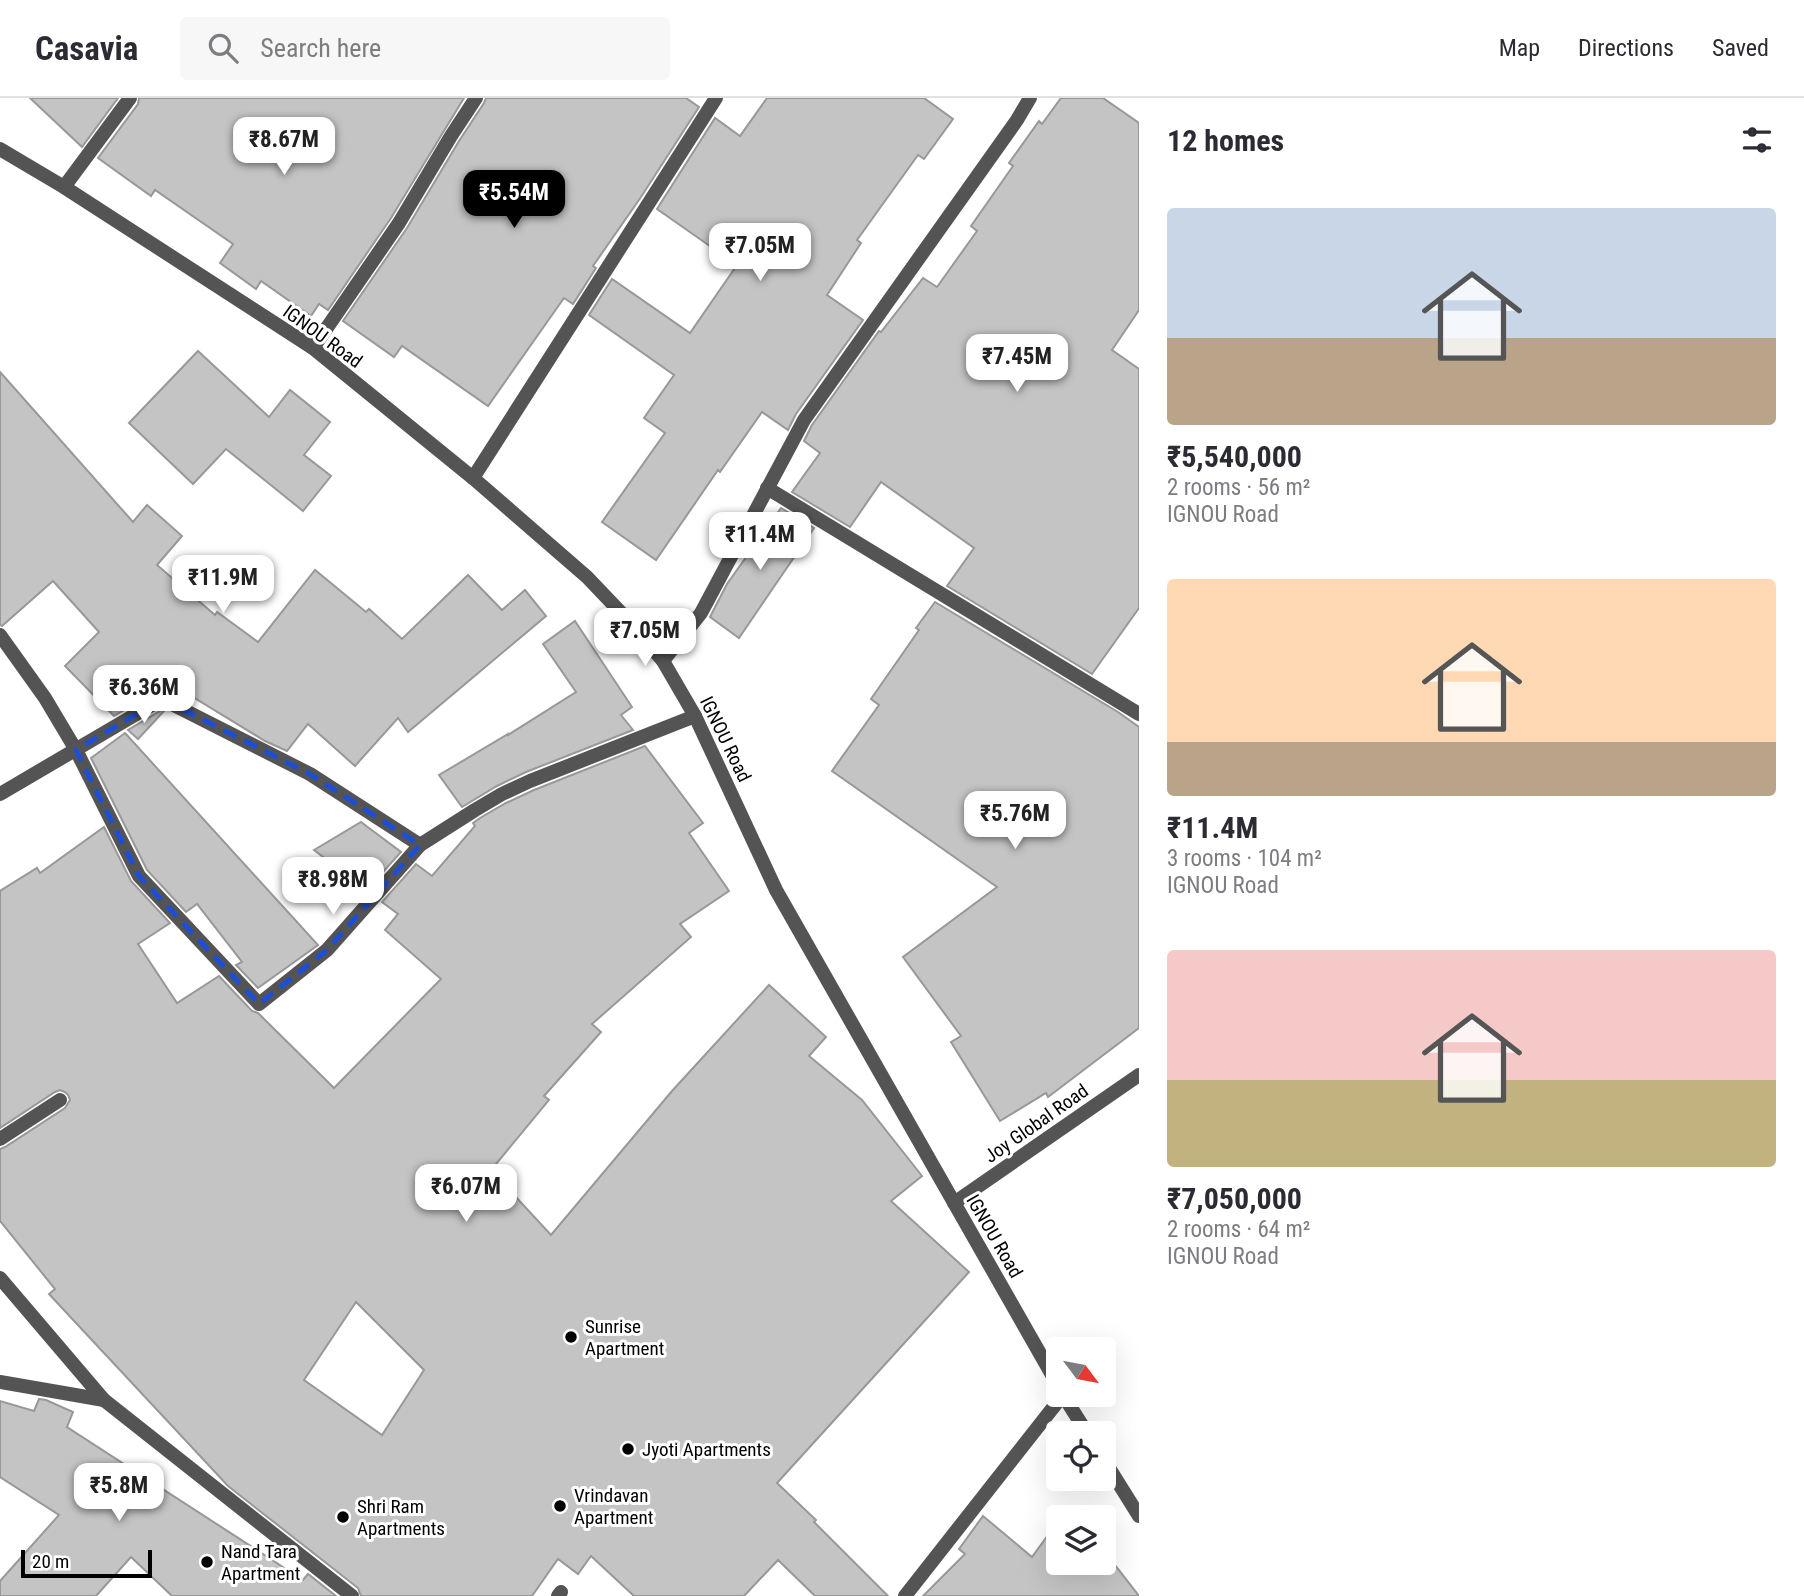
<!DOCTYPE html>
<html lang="en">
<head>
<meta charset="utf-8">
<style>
	body { margin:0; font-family:"Roboto Condensed",sans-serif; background:#f7f7f7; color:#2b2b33; height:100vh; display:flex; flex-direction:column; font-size:26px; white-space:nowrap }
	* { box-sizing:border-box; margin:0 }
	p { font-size:23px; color:#7c7c81 }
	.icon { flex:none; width:38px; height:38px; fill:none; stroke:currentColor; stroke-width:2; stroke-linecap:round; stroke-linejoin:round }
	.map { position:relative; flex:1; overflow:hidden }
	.drawer { display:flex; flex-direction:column; background:#fff; width:665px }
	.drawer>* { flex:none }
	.needle { width:46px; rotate:122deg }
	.tools { position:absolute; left:1046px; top:1239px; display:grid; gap:14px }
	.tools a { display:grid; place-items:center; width:70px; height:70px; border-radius:7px; background:#fff; box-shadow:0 7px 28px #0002; font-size:35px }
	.scale { position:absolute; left:21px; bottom:18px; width:131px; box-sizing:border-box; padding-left:7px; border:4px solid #000; border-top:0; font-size:19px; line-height:24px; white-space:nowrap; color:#000; -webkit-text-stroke:5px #fff; paint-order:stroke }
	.price { position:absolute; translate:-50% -60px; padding:0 16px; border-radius:14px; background:#fff; color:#222; font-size:23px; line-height:46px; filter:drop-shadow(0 2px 4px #0008) }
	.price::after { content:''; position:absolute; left:50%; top:42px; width:21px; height:16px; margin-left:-10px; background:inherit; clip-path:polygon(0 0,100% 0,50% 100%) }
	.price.on { background:#000; color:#fff }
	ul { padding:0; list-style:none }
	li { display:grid; align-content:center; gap:14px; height:371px; padding:0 28px }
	li span { display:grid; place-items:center; height:217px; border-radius:7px; color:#555 }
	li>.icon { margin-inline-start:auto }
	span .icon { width:126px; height:126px; fill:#fffc; stroke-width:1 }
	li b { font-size:30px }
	h2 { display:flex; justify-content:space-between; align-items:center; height:84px; padding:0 28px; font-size:30px }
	header { display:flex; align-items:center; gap:42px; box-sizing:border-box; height:98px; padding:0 35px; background:#fff; border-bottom:2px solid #e1e1e2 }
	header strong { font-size:33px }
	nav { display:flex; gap:38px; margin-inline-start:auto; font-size:24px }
	.search { width:490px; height:63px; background:#f7f7f7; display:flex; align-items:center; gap:18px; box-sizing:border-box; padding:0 24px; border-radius:7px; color:#7c7c81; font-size:26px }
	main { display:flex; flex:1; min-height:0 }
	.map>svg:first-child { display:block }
</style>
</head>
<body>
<header>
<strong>Casavia</strong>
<div class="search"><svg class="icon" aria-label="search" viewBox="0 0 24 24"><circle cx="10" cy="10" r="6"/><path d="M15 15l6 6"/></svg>Search here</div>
<nav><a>Map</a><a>Directions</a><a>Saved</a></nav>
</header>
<main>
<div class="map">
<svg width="1139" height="1498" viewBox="0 0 1139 1498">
	<rect width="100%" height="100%" fill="#fff"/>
	<!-- building -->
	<g fill="#c4c4c4" stroke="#989898" stroke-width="2" fill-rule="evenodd">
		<path d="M 30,0 L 118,0 L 82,49 Z"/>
		<path d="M 139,0 L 464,0 L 391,120 L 328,212 L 319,206 L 311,218 L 261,183 L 256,191 L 220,165 L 233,146 L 155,92 L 151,98 L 98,60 L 138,6 Z"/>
		<path d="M 486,0 L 686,0 L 699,9 L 641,99 L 593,168 L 596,170 L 573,206 L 564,200 L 488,308 L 402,248 L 394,259 L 343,223 L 407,130 L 459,43 L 484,5 Z"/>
		<path d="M 767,0 L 924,0 L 953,21 L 924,61 L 918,57 L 857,142 L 861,145 L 827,197 L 863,222 L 796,316 L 788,332 L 762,314 L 720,374 L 718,372 L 656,462 L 602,424 L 665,335 L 644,320 L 674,277 L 589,217 L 612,181 L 690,235 L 737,167 L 657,111 L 715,20 L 740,38 Z"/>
		<path d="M 1061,0 L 1103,0 L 1139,25 L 1139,212 L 1112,252 L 1139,271 L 1139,510 L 1092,576 L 947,488 L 974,450 L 881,384 L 850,429 L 792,394 L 820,355 L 804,343 L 812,327 L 879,233 L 881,234 L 923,180 L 937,189 L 977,133 L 971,128 L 1013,68 L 1009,65 L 1039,23 L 1042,26 Z"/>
		<path d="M 198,253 L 269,319 L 290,292 L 330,324 L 304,357 L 331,378 L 303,413 L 226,351 L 193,386 L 129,325 Z"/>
		<path d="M 0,274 L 133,424 L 147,407 L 182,438 L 157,467 L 215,517 L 217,514 L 258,544 L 315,472 L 366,514 L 369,511 L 402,541 L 468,477 L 502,512 L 525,492 L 546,518 L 408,634 L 398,620 L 355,668 L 308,626 L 287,653 L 265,643 L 142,568 L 158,592 L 114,618 L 65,568 L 99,534 L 53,483 L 2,528 L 0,527 Z"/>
		<path d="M 781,410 L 814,430 L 739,540 L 710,519 L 727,486 Z"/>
		<path d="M 935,504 L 1118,614 L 1139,629 L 1139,930 L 1048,999 L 1046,995 L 1000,1023 L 951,944 L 961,938 L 903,859 L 997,789 L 832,673 L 879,607 L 871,601 L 919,532 L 916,530 Z"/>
		<path d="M 575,523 L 632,609 L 621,617 L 633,632 L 526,674 L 497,688 L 462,709 L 439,677 L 508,636 L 508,637 L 576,594 L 543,546 Z"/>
		<path d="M 162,612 L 164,613 L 138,641 L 128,632 Z"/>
		<path d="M 125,635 L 318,847 L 258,890 L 236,867 L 242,864 L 197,806 L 186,814 L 147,772 L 91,660 Z"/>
		<path d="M 645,648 L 703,725 L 689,735 L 729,793 L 680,826 L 691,839 L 592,926 L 601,934 L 544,998 L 549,1002 L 491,1072 L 551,1137 L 672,993 L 769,887 L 826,939 L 809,958 L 862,1002 L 922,1078 L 891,1103 L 969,1174 L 777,1385 L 816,1422 L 814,1424 L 888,1498 L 815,1498 L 778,1462 L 744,1498 L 634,1498 L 591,1458 L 578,1476 L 558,1461 L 532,1498 L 361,1498 L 358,1490 L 228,1388 L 49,1196 L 55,1191 L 0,1123 L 0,1051 L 5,1049 L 65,1010 L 70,1002 L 68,997 L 65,994 L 60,992 L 55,994 L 0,1030 L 0,793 L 37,770 L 40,775 L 104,729 L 131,783 L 170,825 L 138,846 L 177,905 L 219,878 L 252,913 L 258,915 L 334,990 L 441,881 L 385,832 L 398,816 L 382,804 L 416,766 L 432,778 L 475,728 L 473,725 L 480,720 L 506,705 L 534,692 ZM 356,1204 L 424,1272 L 382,1337 L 304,1282 Z"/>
		<path d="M 361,724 L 401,754 L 367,792 L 314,752 Z"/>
		<path d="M 39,1301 L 46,1302 L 73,1314 L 67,1329 L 303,1482 L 308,1476 L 336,1498 L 172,1498 L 131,1459 L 96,1498 L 0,1498 L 0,1483 L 59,1417 L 0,1379 L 0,1303 L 34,1313 Z"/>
		<path d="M 983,1418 L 1032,1459 L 1059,1422 L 1059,1465 L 1104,1465 L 1104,1453 L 1139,1498 L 923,1498 L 965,1456 L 959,1451 Z"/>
	</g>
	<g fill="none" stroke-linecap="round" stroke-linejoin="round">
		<!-- minor -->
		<g stroke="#545454" stroke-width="14">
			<path d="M 64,89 L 130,0"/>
			<path d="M 313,250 L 399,125 L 451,38 L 476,0"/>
			<path d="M 473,380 L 716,0"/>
			<path d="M 767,390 L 1139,616"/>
			<path d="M 0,537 L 45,600 L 76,652 L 139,778 L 259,906 L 327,852 L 420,747 L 475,712 L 502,696 L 530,683 L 695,618"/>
			<path d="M 663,563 L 701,515 L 804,322 L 1017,22 L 1030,0"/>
			<path d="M 0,696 L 162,601 L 310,676 L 420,747"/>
			<path d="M 0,1041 L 60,1002"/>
			<path d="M 954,1105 L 1139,977"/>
			<path d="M 0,1180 L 104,1302 L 352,1498"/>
			<path d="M 0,1284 L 104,1302"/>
			<path d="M 558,1498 L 561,1494"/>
			<path d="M 905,1498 L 1063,1297"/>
		</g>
		<!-- tertiary -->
		<g stroke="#545454" stroke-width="14">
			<path d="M 0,51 L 64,89 L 313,250 L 473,380 L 587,479 L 628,522 L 663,563 L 695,618 L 776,792 L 1059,1289"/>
			<path d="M 1063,1297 L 1087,1335"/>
			<path d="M 1104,1362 L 1139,1418"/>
		</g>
	</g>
	<!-- marked area -->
	<path fill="none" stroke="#1d4ed8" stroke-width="5" stroke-dasharray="14 9" stroke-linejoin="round" d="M 162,601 L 310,676 L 420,747 L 327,852 L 259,906 L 139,778 L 76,652 Z"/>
	<!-- markers -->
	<g fill="#000" stroke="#fff" stroke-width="2.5">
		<circle cx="571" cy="1239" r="7"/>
		<circle cx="628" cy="1351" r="7"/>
		<circle cx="560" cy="1408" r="7"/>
		<circle cx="343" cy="1419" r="7"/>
		<circle cx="207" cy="1464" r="7"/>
	</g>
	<g text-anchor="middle" stroke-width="6" stroke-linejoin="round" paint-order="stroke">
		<!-- street labels -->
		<g font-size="19" fill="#000" stroke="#fff">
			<text transform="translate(323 238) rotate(36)" y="7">IGNOU Road</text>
			<text transform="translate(726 641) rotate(64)" y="7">IGNOU Road</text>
			<text transform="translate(1036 1025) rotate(-35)" y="7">Joy Global Road</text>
			<text transform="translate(995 1138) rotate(60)" y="7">IGNOU Road</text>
		</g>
		<!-- poi labels -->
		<g font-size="19" fill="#000" stroke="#fff" text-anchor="start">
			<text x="585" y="1235">Sunrise<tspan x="585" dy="22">Apartment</tspan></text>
			<text x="642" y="1358">Jyoti Apartments</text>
			<text x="574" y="1404">Vrindavan<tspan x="574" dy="22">Apartment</tspan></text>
			<text x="357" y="1415">Shri Ram<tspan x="357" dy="22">Apartments</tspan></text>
			<text x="221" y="1460">Nand Tara<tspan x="221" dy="22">Apartment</tspan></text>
		</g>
	</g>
</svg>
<div class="tools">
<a><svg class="needle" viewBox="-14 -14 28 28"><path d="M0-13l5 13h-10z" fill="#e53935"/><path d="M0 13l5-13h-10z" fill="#7c7c81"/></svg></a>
<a><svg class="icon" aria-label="locate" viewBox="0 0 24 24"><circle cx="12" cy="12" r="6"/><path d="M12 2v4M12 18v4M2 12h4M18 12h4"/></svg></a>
<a><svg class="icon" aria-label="layers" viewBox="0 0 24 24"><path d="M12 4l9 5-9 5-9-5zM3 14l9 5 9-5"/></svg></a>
</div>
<div class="scale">20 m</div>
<b class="price" style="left:284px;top:79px">₹8.67M</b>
<b class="price on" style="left:514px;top:132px">₹5.54M</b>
<b class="price" style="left:760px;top:185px">₹7.05M</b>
<b class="price" style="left:1017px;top:296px">₹7.45M</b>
<b class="price" style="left:760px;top:474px">₹11.4M</b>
<b class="price" style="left:223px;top:517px">₹11.9M</b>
<b class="price" style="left:645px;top:570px">₹7.05M</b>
<b class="price" style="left:144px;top:627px">₹6.36M</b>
<b class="price" style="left:1015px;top:753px">₹5.76M</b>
<b class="price" style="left:333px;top:819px">₹8.98M</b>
<b class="price" style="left:466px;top:1126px">₹6.07M</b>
<b class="price" style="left:119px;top:1425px">₹5.8M</b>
</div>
<section class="drawer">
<h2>12 homes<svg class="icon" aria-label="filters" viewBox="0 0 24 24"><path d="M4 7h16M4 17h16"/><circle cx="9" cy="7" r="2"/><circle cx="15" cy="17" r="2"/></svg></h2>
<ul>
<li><span style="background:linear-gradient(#c9d6e8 60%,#b9a48a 0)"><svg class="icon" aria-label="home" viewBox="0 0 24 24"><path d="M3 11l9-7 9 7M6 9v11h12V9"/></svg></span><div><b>₹5,540,000</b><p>2 rooms · 56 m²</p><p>IGNOU Road</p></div></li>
<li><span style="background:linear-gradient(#ffd9b3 75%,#b9a48a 0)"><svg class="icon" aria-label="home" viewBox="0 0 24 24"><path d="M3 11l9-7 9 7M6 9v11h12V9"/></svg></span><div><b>₹11.4M</b><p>3 rooms · 104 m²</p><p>IGNOU Road</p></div></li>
<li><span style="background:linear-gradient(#f6c9c9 60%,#c2b280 0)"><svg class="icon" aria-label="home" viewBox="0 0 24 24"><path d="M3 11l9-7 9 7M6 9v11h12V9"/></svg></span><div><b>₹7,050,000</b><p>2 rooms · 64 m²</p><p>IGNOU Road</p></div></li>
</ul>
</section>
</main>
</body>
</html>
